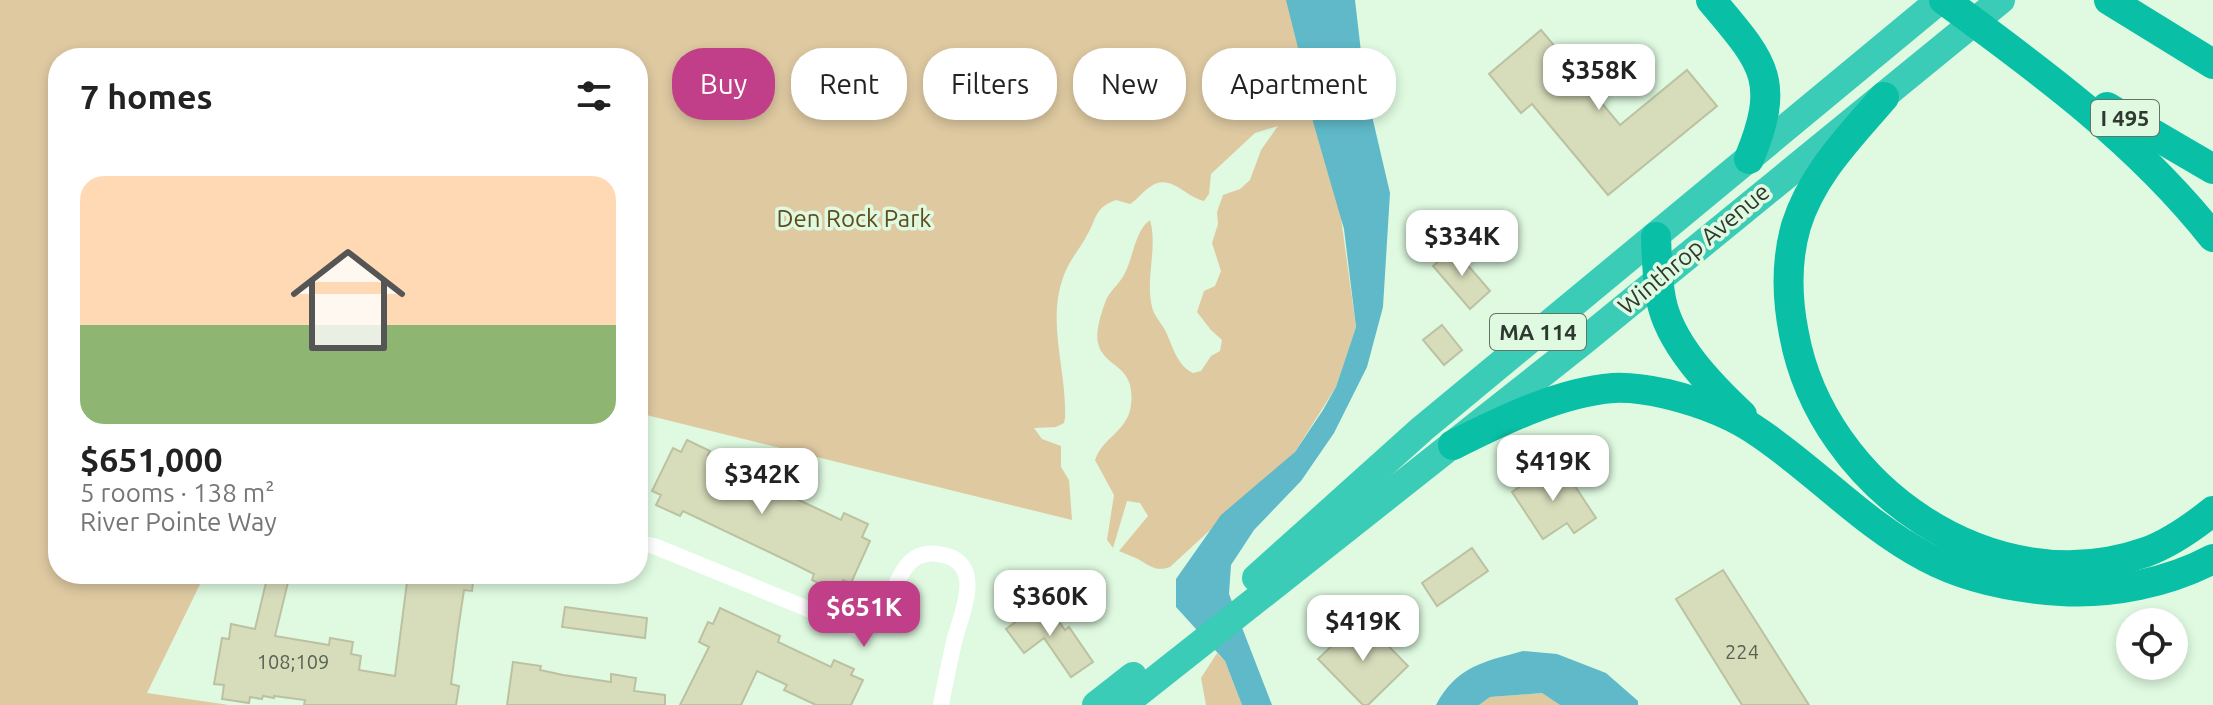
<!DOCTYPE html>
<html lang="en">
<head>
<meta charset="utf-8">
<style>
	body { margin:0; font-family:Ubuntu,sans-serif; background:#f6f6f6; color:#222; height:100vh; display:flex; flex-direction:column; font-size:30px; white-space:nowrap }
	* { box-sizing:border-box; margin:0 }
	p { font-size:26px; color:#767676 }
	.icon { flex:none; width:44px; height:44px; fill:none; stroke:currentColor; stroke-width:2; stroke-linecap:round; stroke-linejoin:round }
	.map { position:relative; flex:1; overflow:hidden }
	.details { position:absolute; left:48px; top:48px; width:600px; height:536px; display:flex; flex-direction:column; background:#fff; border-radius:32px; box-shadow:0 4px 12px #0003 }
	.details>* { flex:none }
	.hud { position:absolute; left:672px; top:48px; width:760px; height:72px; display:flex; gap:16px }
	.fabs { position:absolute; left:2116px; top:608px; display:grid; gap:16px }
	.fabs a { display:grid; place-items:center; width:72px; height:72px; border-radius:50%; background:#fff; box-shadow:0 4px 12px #0003; font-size:40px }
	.price { position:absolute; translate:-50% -68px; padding:0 18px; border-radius:16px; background:#fff; color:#222; font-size:26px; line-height:52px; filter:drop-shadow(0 2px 4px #0008) }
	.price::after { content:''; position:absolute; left:50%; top:48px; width:24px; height:18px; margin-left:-12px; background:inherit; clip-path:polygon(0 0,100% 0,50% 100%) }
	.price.selected { background:#c03f88; color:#fff }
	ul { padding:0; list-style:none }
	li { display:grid; align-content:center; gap:16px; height:424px; padding:0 32px }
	li span { display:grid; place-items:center; height:248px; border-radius:24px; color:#555 }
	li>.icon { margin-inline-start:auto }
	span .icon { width:144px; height:144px; fill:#fffc; stroke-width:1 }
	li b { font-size:34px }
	h2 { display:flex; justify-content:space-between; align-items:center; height:96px; padding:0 32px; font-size:34px }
	.chip { padding:0 28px; border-radius:32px; background:#fff; box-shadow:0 4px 12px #0003; font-size:28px; line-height:72px }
	.chip.selected { background:#c03f88; color:#fff }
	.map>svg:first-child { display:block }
</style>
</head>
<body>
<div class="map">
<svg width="2213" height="705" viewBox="0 0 2213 705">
	<rect width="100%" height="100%" fill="#dffae1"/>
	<!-- green -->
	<g fill="#dec9a1">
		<path d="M 0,0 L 1287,0 L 1303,68 L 1311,115 L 1340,211 L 1356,327 L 1336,387 L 1295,452 L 1170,567 C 1156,572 1150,566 1138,559 C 1132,556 1125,554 1119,551 L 1148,516 L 1140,503 L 1127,501 L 1113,548 L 1107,540 L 1114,495 L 1095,460 C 1103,437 1128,431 1131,405 C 1136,363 1104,369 1098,343 C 1095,331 1102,311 1106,300 C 1110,291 1119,284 1124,275 C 1133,259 1135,230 1150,220 C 1158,248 1145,278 1152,307 C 1154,317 1163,324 1167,334 C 1173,348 1178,366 1193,373 L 1201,371 L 1211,356 L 1220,351 L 1222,340 L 1211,330 L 1197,312 L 1204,291 L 1215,286 L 1221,271 L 1212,243 L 1218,224 L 1217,212 L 1223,195 L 1240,189 L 1250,180 L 1261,150 L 1278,126 L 1255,133 L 1211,174 L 1209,194 L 1204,201 C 1185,197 1170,172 1150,187 C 1142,192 1138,199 1130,204 L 1116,200 C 1093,208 1097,220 1086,237 C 1079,250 1069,261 1064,275 C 1046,322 1067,370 1065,418 L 1064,423 L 1056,427 L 1034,428 L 1042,439 L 1061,446 L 1061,467 L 1069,480 L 1072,520 L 638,413 L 638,58 L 58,58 L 58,574 L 205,574 L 147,693 L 229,705 L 0,705 Z"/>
		<path d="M 1217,653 L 1225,661 L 1242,705 L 1206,705 L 1201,678 Z"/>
		<path d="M 1542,693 L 1560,705 L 1479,705 L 1490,697 Z"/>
	</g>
	<!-- water -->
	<g fill="#5fb9c8">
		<path d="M 1286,0 L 1355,0 L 1365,86 L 1390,193 L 1383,307 L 1367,367 L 1334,433 L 1301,481 L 1254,530 L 1231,565 L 1229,594 L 1272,705 L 1242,705 L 1225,661 L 1176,607 L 1176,579 L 1221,515 L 1295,452 L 1323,410 L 1336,387 L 1356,327 L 1344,229 L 1311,115 L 1303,68 Z"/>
		<path d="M 1523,651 L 1557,654 L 1606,673 L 1638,701 L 1638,705 L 1560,705 L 1542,693 L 1490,697 L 1479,705 L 1436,705 C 1457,666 1483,662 1523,651 Z"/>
	</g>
	<!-- building -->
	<g fill="#d7ddbb" stroke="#bcc2a1" stroke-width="2">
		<path d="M 1541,30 L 1620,125 L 1687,70 L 1717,106 L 1608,195 L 1532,104 L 1521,113 L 1489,74 Z"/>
		<path d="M 1453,248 L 1490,291 L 1470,309 L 1433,266 Z"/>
		<path d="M 1442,325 L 1462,350 L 1444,365 L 1423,340 Z"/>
		<path d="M 687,440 L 710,451 L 708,455 L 730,468 L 818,509 L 841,520 L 844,513 L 868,524 L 862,537 L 870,541 L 851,583 L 843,580 L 837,592 L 812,580 L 814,574 L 794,564 L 683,511 L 680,516 L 656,505 L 661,495 L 652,491 L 673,448 L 681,452 Z"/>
		<path d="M 1553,464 L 1561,478 L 1569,477 L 1596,518 L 1574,533 L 1567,523 L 1543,539 L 1512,492 Z"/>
		<path d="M 1472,548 L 1488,571 L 1437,606 L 1422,583 Z"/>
		<path d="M 1723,570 L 1809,705 L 1742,705 L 1676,599 Z"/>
		<path d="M 268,574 L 290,574 L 275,636 L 329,645 L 330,638 L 353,642 L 351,654 L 361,656 L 359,670 L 395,676 L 408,574 L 474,574 L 472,591 L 464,590 L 458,630 L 451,684 L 459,686 L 456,705 L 304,705 L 305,700 L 274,696 L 274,698 L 263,696 L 262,699 L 250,697 L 249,703 L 222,699 L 224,685 L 214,684 L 222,638 L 229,639 L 231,624 L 255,629 Z"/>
		<path d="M 1044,601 L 1065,630 L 1069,627 L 1093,662 L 1071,677 L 1044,638 L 1024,653 L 1006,629 Z"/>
		<path d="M 565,607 L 647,618 L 645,638 L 562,627 Z"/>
		<path d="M 720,608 L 780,636 L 778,642 L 831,667 L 834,660 L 854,669 L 851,675 L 863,680 L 851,705 L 816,705 L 784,690 L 787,685 L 757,671 L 741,705 L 680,705 L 709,647 L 699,642 L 708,622 L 713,624 Z"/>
		<path d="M 1361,618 L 1408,666 L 1368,705 L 1363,705 L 1318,659 Z"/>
		<path d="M 513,662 L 541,666 L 540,670 L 563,675 L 611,682 L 611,674 L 636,678 L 634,691 L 665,695 L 665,705 L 507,705 Z"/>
	</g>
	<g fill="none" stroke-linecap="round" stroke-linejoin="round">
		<!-- minor -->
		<path stroke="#fff" stroke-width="16" d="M 638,543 L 654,546 L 860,630 C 868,623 878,617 883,609 C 895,594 899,567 917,557 C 926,552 937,553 947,556 C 983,567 962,613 955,638 C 950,660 945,683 941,705"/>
		<!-- trunk -->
		<g stroke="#3accb7" stroke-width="28">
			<path d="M 1256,578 L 1422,429 L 1940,0"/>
			<path d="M 1096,705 L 1133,676"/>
			<path d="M 1123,705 L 1581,343 L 2001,0"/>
		</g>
		<!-- motorway -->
		<g stroke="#09bfa5" stroke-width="30">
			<path d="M 1711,0 C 1763,62 1782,79 1749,159"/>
			<path d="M 1944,0 C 2041,71 2138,142 2213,237"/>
			<path d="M 2109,0 L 2213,64"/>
			<path d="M 1884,97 C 1850,137 1812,174 1796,226 C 1786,261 1787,299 1794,334 C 1822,487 1993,606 2146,552 C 2171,543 2193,527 2213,511"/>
			<path d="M 2107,107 L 2213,169"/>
			<path d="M 1656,237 C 1657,258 1657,279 1661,299 C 1669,343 1710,385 1742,415"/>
			<path d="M 1453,445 C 1501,421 1560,392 1613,388 C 1630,387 1649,390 1667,394 C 1700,402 1733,414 1761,434 C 1818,473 1865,525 1926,557 C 1967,579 2014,588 2061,591 C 2111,594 2168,583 2213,559"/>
		</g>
	</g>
	<g text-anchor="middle" stroke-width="7" stroke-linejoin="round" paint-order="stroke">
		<!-- number labels -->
		<g font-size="20" fill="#586252">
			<text x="1742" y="659">224</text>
			<text x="293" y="669">108;109</text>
		</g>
		<!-- shield labels -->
		<g fill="#dffae1" stroke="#637364" stroke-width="2">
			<rect x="2091" y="100" width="68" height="36" rx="6"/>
			<rect x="1490" y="314" width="96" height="36" rx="6"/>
		</g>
		<g font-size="22" font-weight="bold" fill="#2e392f">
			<text x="2125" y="126">I 495</text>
			<text x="1538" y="340">MA 114</text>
		</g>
		<!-- park labels -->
		<g font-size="24" fill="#614b1b" stroke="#dffae1">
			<text x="854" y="227">Den Rock Park</text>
		</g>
		<!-- street labels -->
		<g font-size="24" fill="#2e392f" stroke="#dffae1">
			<text transform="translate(1694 249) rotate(-40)" y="8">Winthrop Avenue</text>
		</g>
	</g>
</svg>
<div class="fabs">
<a><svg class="icon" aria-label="locate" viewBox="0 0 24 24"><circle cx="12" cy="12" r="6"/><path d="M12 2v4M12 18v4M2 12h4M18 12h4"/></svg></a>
</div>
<b class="price" style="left:1599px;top:112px">$358K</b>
<b class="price" style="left:1462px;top:278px">$334K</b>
<b class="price" style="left:1553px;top:503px">$419K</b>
<b class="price" style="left:762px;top:516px">$342K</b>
<b class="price" style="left:1050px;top:638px">$360K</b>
<b class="price selected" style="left:864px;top:649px">$651K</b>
<b class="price" style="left:1363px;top:663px">$419K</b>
<div class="hud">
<a class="chip selected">Buy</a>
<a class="chip">Rent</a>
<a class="chip">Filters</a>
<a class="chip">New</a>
<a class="chip">Apartment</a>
</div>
<section class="details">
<h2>7 homes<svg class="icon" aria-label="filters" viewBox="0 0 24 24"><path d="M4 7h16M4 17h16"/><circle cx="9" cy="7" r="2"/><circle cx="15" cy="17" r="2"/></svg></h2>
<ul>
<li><span style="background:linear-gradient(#ffd9b3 60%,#8fb573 0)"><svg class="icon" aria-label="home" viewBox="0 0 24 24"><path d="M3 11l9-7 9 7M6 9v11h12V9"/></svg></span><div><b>$651,000</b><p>5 rooms · 138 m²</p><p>River Pointe Way</p></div></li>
</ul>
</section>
</div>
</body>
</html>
